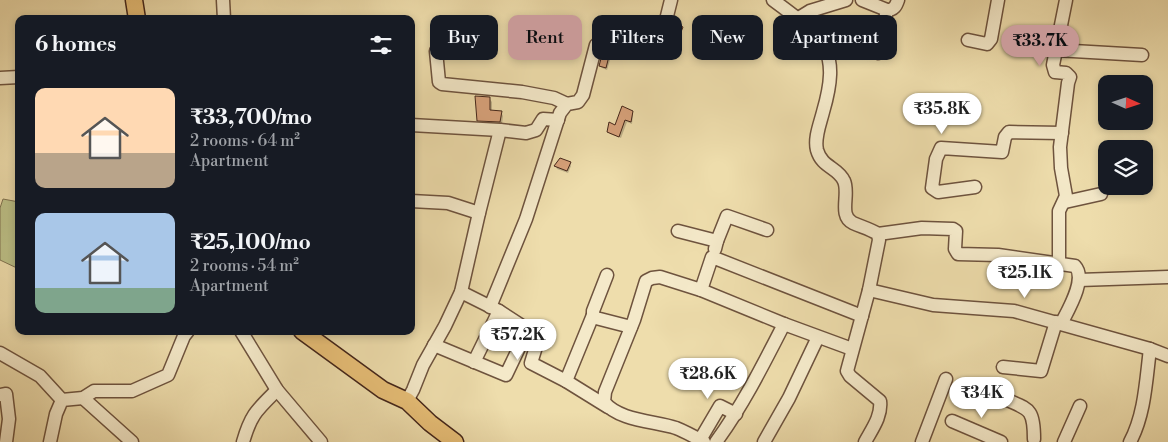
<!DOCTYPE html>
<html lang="en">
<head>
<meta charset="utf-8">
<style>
	body { margin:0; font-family:"Libre Bodoni",serif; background:#20242c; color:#f1f3f6; height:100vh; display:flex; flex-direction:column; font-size:19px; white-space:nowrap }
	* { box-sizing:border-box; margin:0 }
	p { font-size:16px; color:#9ea1a6 }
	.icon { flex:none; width:28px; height:28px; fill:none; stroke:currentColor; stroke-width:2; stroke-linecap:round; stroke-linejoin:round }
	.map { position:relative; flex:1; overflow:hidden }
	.details { position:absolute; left:15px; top:15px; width:400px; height:320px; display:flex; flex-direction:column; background:#171b24; border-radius:10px; box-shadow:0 2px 8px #0003 }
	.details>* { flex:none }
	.hud { position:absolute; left:430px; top:15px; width:475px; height:45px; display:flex; gap:10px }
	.needle { width:32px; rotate:93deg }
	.tools { position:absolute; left:1098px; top:75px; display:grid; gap:10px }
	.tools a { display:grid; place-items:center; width:55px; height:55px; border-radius:10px; background:#171b24; box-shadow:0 2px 8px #0003; font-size:25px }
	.price { position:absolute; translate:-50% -42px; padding:0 11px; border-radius:18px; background:#fff; color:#222; font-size:16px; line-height:32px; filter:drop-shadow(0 1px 2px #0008) }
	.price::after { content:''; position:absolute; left:50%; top:30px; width:15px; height:11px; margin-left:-8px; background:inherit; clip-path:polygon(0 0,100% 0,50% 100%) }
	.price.on { background:#c59692; color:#111 }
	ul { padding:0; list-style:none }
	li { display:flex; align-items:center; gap:15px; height:125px; padding:0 20px }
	li span { display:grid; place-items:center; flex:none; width:140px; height:100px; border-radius:10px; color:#555 }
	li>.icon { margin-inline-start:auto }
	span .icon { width:60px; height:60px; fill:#fffc; stroke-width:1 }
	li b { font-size:21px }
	h2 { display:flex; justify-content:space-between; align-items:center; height:60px; padding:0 20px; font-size:21px }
	.chip { padding:0 18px; border-radius:10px; background:#171b24; box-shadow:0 2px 8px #0003; font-size:18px; line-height:45px }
	.chip.on { background:#c59692; color:#111 }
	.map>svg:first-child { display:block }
</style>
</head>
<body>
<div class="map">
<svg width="1168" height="442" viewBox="0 0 1168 442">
	<rect width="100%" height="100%" fill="#eeddac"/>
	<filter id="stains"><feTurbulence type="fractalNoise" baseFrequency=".004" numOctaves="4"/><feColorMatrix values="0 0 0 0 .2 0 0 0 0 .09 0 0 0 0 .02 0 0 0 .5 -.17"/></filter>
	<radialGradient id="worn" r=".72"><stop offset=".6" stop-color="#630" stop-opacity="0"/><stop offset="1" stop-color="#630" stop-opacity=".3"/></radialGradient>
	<!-- green -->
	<path fill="#bcc087" stroke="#807250" d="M 3,199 L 19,202 L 19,269 L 0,260 L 0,208 Z"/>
	<!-- shadow -->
	<g fill="#0003">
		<path d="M 608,58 L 610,60 L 607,70 L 602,68 L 600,66 Z"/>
		<path d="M 489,98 L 492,102 L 492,111 L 501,112 L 503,116 L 502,125 L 481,124 L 479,120 Z"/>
		<path d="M 632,112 L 633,115 L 632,124 L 627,122 L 621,138 L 610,134 L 608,131 L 616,127 Z"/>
		<path d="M 570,163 L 571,166 L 568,173 L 557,169 L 556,166 Z"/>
	</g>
	<!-- building -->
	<g fill="#d8a27b" stroke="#432519">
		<path d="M 676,23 L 683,27 L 679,37 L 673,32 Z"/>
		<path d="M 602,55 L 609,56 L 606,68 L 599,66 Z"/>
		<path d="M 475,96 L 490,97 L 490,110 L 502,111 L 500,122 L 477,121 Z"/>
		<path d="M 622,106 L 633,111 L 631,122 L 625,120 L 619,137 L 607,132 L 609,122 L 615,125 Z"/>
		<path d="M 560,158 L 571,162 L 567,171 L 554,166 Z"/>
	</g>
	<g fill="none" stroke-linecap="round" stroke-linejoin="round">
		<defs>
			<g id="minor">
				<path d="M 223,0 L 224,19"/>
				<path d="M 773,0 C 822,37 842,47 823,112 C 820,124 814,138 817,150 C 822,168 838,167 844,181 C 850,194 838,216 853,223 C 862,227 870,229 878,234 L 879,240 L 869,290 L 847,371 L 850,376 L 880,401 C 882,416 872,429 865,442"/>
				<path d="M 862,0 L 887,10 C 894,10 896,6 898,0"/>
				<path d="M 797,19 L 810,11 L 846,0"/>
				<path d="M 662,36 L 671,0"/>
				<path d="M 968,40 L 987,44 L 991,39 L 998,0"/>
				<path d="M 1056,50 L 1142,55"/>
				<path d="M 436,51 L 439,82 L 442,84 L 522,92 L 554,98 L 567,104"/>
				<path d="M 878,53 L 887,10"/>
				<path d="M 0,78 L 19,77"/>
				<path d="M 411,125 L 500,130 L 526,133 L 536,130 L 543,119 L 558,120"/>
				<path d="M 975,187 L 938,192 L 932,188 L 936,159 L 941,148 L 1002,152 L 1005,137 L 1009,132 L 1062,133"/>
				<path d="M 411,201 L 448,203 L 479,213"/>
				<path d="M 1065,202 L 1101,194"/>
				<path d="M 678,231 L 717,241 L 715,249"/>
				<path d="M 878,234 L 922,228 L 953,229 L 956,231 L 955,249 L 958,254 L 998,255 L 1075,266 C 1087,279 1068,310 1061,324"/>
				<path d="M 717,241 L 727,216 L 767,230"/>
				<path d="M 1059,263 L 1059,211 L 1066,196 L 1061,168 L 1060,147 L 1068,83 L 1070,77 L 1066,73 L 1055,72 L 1053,65 L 1066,0"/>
				<path d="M 607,275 L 593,311 L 593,315 L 596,318 L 631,327"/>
				<path d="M 1079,280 L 1168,277"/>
				<path d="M 701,290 L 712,257 L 862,316"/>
				<path d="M 869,290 L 933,305 L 1014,311 L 1150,349 L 1168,356"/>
				<path d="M 461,292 L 499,311 L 474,362"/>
				<path d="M 490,307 L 526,219 L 560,113 L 567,104 L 578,102 L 583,95 L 596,45"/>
				<path d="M 499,311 L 539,337 L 531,363 L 566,381 L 608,407"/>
				<path d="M 241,331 L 277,390 L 321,442"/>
				<path d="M 434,345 L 506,375 L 527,331"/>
				<path d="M 0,353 L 40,376 L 62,400"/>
				<path d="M 1003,367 L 1041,371 L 1056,322"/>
				<path d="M 566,381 L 593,315"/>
				<path d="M 0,395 L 6,394 L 9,419 L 6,442"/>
				<path d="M 1001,397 C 1028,410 1034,406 1034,439"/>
				<path d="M 83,398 L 132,442"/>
				<path d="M 407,401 L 413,390 L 423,365 L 445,326 L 461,292 L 479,213 L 500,130"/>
				<path d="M 952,421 L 1001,442"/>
				<path d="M 700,440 L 720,406 L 736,414"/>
				<path d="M 50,442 L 56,414 L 62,400 L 83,398 L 94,391 L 132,391 L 168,375 L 184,336 L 188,331"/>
				<path d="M 243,442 C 251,414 257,410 277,390"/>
				<path d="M 704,442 C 695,437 686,432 676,428 C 655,421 619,421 604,402 L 605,392 L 634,320 L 646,281 L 652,278 L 660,277 L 701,290 L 784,324 L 852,349"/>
				<path d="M 716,442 C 743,405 763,365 784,324"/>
				<path d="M 764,442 L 789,398 L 818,337"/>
				<path d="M 922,442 L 946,379"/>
				<path d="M 1064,442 L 1080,406"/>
				<path d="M 1130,442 C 1145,414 1146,380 1150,349"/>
			</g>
			<g id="major">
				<path d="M 134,0 L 137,19"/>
				<path d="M 302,331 L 383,390 L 407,401 L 430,423 L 455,442"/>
			</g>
		</defs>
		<!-- minor casing -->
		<use href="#minor" stroke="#6e533e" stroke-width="15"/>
		<!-- major casing -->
		<use href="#major" stroke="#432519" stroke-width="19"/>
		<!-- minor -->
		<use href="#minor" stroke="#f4e9c9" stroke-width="12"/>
		<!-- major -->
		<use href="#major" stroke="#e7be76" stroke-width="16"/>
	</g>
	<rect width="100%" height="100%" filter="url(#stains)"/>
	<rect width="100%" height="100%" fill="url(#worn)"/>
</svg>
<div class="tools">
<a><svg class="needle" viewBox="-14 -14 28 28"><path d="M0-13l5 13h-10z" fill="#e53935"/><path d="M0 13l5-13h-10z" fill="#9ea1a6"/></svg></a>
<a><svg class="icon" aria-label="layers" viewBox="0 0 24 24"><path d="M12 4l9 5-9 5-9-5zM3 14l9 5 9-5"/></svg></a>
</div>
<b class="price on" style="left:1040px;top:67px">₹33.7K</b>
<b class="price" style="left:942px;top:135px">₹35.8K</b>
<b class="price" style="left:1025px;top:299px">₹25.1K</b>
<b class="price" style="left:518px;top:361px">₹57.2K</b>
<b class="price" style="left:708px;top:400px">₹28.6K</b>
<b class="price" style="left:982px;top:419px">₹34K</b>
<div class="hud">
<a class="chip">Buy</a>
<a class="chip on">Rent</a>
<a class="chip">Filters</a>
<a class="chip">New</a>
<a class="chip">Apartment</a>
</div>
<section class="details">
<h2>6 homes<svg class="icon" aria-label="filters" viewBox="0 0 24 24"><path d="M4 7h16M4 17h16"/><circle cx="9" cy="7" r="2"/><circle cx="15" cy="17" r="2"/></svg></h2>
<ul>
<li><span style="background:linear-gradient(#ffd9b3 65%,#b9a48a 0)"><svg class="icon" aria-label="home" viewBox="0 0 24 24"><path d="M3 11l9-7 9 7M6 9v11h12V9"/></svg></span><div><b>₹33,700/mo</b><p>2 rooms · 64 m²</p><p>Apartment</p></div></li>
<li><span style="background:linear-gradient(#a9c7e8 75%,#7fa58c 0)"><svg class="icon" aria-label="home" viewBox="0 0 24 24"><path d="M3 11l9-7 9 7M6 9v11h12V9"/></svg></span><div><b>₹25,100/mo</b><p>2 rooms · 54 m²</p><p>Apartment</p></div></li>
</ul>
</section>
</div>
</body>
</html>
